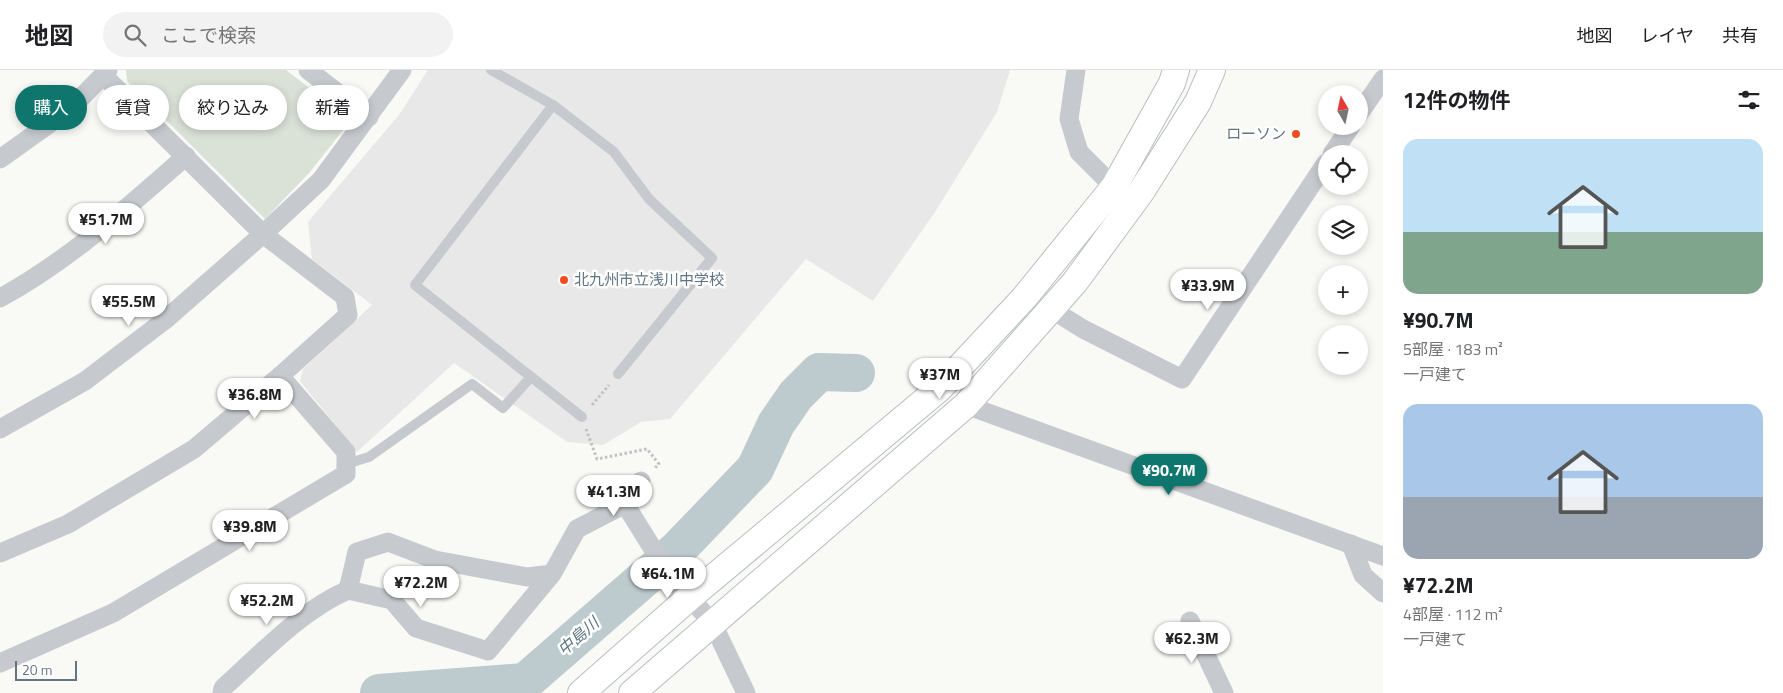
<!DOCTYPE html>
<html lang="ja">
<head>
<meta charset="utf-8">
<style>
	body { margin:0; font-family:"Titillium Web","Noto Sans JP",sans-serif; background:#f2f2f2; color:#202124; height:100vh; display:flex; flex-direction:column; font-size:19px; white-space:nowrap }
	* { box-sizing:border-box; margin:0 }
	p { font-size:16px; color:#757577 }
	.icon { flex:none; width:28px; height:28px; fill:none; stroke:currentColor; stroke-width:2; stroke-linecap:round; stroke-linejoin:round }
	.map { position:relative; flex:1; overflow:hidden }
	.drawer { display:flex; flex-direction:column; background:#fff; width:400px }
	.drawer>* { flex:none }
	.guide { position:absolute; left:15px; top:15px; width:475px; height:45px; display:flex; gap:10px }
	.needle { width:32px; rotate:351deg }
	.controls { position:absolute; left:1318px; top:15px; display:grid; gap:10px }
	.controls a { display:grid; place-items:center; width:50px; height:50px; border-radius:50%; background:#fff; box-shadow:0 2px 8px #0003; font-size:25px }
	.scale { position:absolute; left:15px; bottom:12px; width:62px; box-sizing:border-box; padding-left:5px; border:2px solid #617583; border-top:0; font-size:14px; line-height:18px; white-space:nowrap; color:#617583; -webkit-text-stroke:4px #fff; paint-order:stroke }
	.price { position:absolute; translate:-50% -42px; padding:0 11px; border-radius:18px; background:#fff; color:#222; font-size:16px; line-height:32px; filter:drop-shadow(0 1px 2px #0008) }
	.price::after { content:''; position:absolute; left:50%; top:30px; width:15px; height:11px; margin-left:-8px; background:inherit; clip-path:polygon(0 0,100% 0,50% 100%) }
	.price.active { background:#0f766e; color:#fff }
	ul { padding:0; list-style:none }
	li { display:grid; align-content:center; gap:10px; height:265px; padding:0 20px }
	li span { display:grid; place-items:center; height:155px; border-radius:15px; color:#555 }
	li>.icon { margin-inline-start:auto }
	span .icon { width:90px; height:90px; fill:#fffc; stroke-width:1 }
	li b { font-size:21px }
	h2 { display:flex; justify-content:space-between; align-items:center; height:60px; padding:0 20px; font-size:21px }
	.tag { padding:0 18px; border-radius:22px; background:#fff; box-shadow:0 2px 8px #0003; font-size:18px; line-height:45px }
	.tag.active { background:#0f766e; color:#fff }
	header { display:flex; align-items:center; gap:30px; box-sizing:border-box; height:70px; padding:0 25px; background:#fff; border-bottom:1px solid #e0e0e0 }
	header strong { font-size:24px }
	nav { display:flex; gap:28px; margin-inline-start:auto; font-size:18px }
	.search { width:350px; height:45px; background:#f2f2f2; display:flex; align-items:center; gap:12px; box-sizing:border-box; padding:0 18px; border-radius:28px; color:#757577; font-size:19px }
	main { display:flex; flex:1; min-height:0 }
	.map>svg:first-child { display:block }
</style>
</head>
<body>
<header>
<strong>地図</strong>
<div class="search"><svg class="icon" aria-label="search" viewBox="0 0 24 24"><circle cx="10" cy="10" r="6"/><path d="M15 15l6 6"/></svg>ここで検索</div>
<nav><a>地図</a><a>レイヤ</a><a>共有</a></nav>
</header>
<main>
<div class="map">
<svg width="1383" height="623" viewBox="0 0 1383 623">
	<rect width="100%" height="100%" fill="#f9f9f6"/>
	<!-- built -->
	<path fill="#e7e8e7" d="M 428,0 L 1010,0 L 997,42 L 935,142 L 873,231 L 806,189 L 670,349 L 641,352 L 603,375 L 567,372 L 454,293 L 357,382 L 300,311 L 303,299 L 372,235 L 312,189 L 308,152 L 399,45 Z"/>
	<!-- green -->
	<path fill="#dae1d7" d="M 126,0 L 286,0 L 351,50 L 310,102 L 265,149 L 127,11 Z"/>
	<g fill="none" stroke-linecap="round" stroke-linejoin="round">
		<!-- river -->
		<path stroke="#bdcace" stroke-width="38" d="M 379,623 L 525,612 L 678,479 L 755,399 L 776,354 L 796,325 L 819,302 L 856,303"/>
		<defs>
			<g id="secondary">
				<path d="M 581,623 L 690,527 L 940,318 L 1024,228 L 1114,117 L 1172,13 L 1176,0"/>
				<path d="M 632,623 L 966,335 L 1075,212 L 1141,122 L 1198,32 L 1212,0"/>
			</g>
		</defs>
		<!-- secondary casing -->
		<use href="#secondary" stroke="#b8bec2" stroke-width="28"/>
		<!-- path -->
		<g stroke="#bfc2c4" stroke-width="3" stroke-dasharray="2.5 2.5" stroke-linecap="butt">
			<path d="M 592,335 L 609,315"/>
			<path d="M 586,359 L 597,389 L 647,379 L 659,394 L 655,398"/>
		</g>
		<!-- lane -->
		<g stroke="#c6cace" stroke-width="10">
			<path d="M 491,0 L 553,35 L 614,82 L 649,129 L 712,188 L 618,304"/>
			<path d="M 553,35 L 415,215 L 582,347"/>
			<path d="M 346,394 L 369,387 L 472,314 L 503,338 L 531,307"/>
		</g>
		<!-- street -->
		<g stroke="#c6cace" stroke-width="19">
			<path d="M 308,0 L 369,47"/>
			<path d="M 1076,0 L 1069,49 L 1079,82 L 1114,117"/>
			<path d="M 1359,44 L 1383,9"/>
			<path d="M 1332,84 L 1351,56"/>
			<path d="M 0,89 L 70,39 L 108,0"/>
			<path d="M 0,228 C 68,191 128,137 186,86"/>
			<path d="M 1051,239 L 1083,259 L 1182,309 L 1326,93"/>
			<path d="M 966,335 L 1383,486"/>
			<path d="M 0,359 L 85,311 L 165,250 L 263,164 L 321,110 L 402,0"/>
			<path d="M 641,411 L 625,434 L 671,508 L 712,552 L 746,623"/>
			<path d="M 1351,474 L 1363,505 L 1383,523"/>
			<path d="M 0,483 L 68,454 L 194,379 L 280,306 L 348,245 L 345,227 L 263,164 L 103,5"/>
			<path d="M 552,504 L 527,507 L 435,490 L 388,472 L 357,482 L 348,520 L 392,530 L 416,558 L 488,581 L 552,504 L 577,459 L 625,434"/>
			<path d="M 1190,551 L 1224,623"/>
			<path d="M 0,593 L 113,543 L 346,404 L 346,382 L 280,306"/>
			<path d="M 222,623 L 223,618 C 261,584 300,541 348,520"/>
		</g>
		<!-- secondary -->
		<use href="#secondary" stroke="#fff" stroke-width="26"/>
	</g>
	<!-- markers -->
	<g fill="#f14c1e" stroke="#fff" stroke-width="2">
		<circle cx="1296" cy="64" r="5"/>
		<circle cx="564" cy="210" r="5"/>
	</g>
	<g text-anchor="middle" stroke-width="5" stroke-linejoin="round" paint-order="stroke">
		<!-- poi labels -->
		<g font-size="15" fill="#617583" stroke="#fff" text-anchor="end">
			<text x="1286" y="69">ローソン</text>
			<text x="574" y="215" text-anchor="start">北九州市立浅川中学校</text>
		</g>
		<!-- water labels -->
		<g font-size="16" font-style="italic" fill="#5c757d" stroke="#fff">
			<text transform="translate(578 566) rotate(-41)" y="6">中島川</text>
		</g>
	</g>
</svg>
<div class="controls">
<a><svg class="needle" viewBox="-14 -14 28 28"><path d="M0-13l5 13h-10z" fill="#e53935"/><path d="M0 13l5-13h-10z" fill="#757577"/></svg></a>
<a><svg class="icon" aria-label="locate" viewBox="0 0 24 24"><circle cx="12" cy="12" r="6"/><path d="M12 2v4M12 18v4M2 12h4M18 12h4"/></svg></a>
<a><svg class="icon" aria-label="layers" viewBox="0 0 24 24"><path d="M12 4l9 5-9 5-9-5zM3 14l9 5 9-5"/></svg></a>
<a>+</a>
<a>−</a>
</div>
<div class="scale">20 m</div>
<b class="price" style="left:106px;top:175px">¥51.7M</b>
<b class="price" style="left:1208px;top:241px">¥33.9M</b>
<b class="price" style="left:129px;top:257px">¥55.5M</b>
<b class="price" style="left:940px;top:330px">¥37M</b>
<b class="price" style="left:255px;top:350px">¥36.8M</b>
<b class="price active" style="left:1169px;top:426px">¥90.7M</b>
<b class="price" style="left:614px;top:447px">¥41.3M</b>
<b class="price" style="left:250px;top:482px">¥39.8M</b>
<b class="price" style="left:668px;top:529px">¥64.1M</b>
<b class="price" style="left:421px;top:538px">¥72.2M</b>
<b class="price" style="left:267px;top:556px">¥52.2M</b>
<b class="price" style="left:1192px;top:594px">¥62.3M</b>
<div class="guide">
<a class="tag active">購入</a>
<a class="tag">賃貸</a>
<a class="tag">絞り込み</a>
<a class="tag">新着</a>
</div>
</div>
<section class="drawer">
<h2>12件の物件<svg class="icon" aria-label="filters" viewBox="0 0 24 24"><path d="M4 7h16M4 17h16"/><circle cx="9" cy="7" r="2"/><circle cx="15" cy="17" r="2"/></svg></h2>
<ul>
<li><span style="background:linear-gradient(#bfe0f5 60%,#7fa58c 0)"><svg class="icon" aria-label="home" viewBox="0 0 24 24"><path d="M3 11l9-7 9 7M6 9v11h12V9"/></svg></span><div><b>¥90.7M</b><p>5部屋 · 183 m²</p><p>一戸建て</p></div></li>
<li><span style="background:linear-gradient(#a9c7e8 60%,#9aa5b1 0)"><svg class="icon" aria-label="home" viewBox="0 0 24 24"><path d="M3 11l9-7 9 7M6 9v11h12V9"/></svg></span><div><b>¥72.2M</b><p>4部屋 · 112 m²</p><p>一戸建て</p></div></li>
</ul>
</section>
</main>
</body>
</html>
